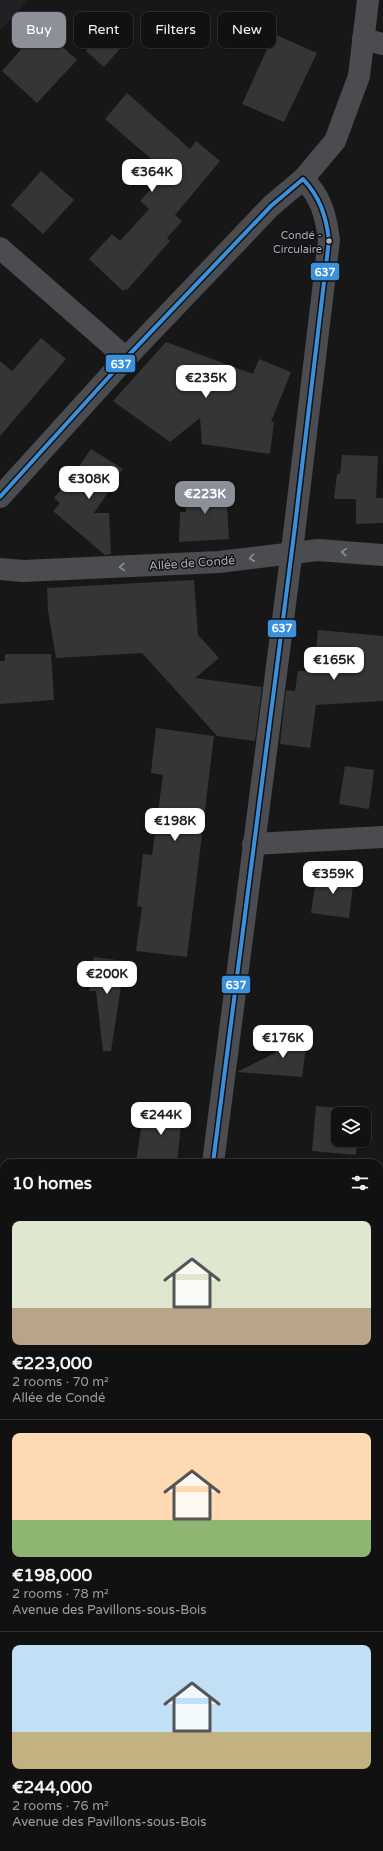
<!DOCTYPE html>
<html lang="en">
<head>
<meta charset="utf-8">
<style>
	body { margin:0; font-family:"Varela Round",sans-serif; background:#1e1f1f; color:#f1f3f6; height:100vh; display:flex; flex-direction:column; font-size:15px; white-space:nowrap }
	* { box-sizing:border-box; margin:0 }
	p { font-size:13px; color:#9c9d9f }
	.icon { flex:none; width:22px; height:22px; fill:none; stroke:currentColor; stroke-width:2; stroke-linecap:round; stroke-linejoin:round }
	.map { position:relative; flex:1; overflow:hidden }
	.drawer { position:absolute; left:0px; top:1159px; width:383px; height:692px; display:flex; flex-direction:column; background:#111; border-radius:12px 12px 0 0; box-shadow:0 1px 3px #0004,0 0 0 1px #303131 }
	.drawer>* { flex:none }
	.banner { position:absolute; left:12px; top:12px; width:359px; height:36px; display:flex; gap:8px }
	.tools { position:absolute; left:331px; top:1107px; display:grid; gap:8px }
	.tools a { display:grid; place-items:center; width:40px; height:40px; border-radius:8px; background:#111; box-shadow:0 1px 3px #0004,0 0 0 1px #303131; font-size:20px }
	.price { position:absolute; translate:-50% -34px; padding:0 9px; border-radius:8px; background:#fff; color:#222; font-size:13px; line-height:26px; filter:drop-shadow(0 1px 2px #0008) }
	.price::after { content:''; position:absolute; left:50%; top:24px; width:12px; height:9px; margin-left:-6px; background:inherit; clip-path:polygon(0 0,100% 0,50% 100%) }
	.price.current { background:#8c9099; color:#fff }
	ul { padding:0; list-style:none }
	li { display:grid; align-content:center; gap:8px; height:212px; padding:0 12px }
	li+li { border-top:1px solid #303131 }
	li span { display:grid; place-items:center; height:124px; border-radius:8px; color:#555 }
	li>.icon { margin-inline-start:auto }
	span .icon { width:72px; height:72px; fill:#fffc; stroke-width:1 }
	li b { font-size:17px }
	h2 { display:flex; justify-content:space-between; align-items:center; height:48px; padding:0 12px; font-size:17px }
	.tag { padding:0 14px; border-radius:8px; background:#111; box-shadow:0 1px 3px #0004,0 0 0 1px #303131; font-size:14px; line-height:36px }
	.tag.current { background:#8c9099; color:#fff }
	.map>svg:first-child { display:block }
</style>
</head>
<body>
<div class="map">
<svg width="383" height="1851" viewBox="0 0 383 1851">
	<rect width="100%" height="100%" fill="#171717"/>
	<!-- built -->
	<path fill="#212123" d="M 0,0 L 28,0 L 0,31 Z"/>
	<!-- building -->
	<g fill="#353536">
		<path d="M 108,25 L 126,42 L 104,67 L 86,51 Z"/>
		<path d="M 41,27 L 77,60 L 37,103 L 2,71 Z"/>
		<path d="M 274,34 L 317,53 L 284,122 L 242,104 Z"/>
		<path d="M 127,93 L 190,149 L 196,141 L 220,161 L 175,215 L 182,221 L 167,238 L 170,241 L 127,290 L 125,289 L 123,291 L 89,259 L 112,234 L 120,241 L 149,209 L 140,201 L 166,172 L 105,119 Z"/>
		<path d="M 41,171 L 74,200 L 43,234 L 11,205 Z"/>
		<path d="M 41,338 L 66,359 L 0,436 L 0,361 L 12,371 Z"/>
		<path d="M 166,342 L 253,374 L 259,359 L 291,372 L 271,422 L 274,422 L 270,454 L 202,444 L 200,418 L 170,442 L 113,401 Z"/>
		<path d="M 91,449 L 123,469 L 107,491 L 109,491 L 94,513 L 109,513 L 111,554 L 105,555 L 53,511 L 60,503 L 54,498 L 71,478 Z"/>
		<path d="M 342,455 L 378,456 L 376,498 L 383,498 L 383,523 L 356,524 L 356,499 L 334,499 L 337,474 L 340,474 Z"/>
		<path d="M 226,487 L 229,539 L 179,542 L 180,512 L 186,512 L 185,488 Z"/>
		<path d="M 194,580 L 198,635 L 219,658 L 195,678 L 262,687 L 255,741 L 217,736 L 142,653 L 56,658 L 48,611 L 47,588 Z"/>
		<path d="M 318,630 L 383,636 L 383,701 L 316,705 L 310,748 L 280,744 L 286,690 L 295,691 L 298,671 L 314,671 Z"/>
		<path d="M 5,654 L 51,654 L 54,700 L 0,704 L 0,661 L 5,661 Z"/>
		<path d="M 156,728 L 214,736 L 187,957 L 136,951 L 142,907 L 137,906 L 143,854 L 152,855 L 163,775 L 151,773 Z"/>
		<path d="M 345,766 L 374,770 L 369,809 L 339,804 Z"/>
		<path d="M 317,872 L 354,877 L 349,918 L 311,913 Z"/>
		<path d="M 94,957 L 125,961 L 111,1051 L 103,1051 L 96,991 L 89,991 Z"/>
		<path d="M 277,1035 L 307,1039 L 302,1077 L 237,1072 L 275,1053 Z"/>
		<path d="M 154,1104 L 183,1107 L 177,1163 L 136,1163 L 141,1128 L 151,1128 Z"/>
		<path d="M 316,1106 L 360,1110 L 360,1114 L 338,1114 L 338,1140 L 357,1140 L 356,1155 L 312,1151 Z"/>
	</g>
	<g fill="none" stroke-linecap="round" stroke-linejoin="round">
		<!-- minor -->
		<g stroke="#4b4c50" stroke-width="22">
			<path d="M 363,39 L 383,44"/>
			<path d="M 0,248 L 126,358"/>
			<path d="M 0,497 L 126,358 L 271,206 L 303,179 L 335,141 L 359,76 L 368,0"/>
			<path d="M 0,569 L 23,571 L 219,562 L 318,550 L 383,555"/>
			<path d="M 253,844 L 383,837"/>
			<path d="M 213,1163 L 294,534 L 329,240 C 326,216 321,196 303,179"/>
			<path d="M 0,1348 L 4,1349"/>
			<path d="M 379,1647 L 383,1645"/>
			<path d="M 125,1851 L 126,1847"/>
		</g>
		<defs>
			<path id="bus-1" d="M 0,497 L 126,358 L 271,206 L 303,179 C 320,197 326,216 329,240 L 294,534 L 213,1163"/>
		</defs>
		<!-- bus-1 casing -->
		<use href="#bus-1" stroke="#111113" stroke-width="7"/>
		<!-- bus-1 -->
		<use href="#bus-1" stroke="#3a90db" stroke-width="4"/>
	</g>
	<!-- one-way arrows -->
	<defs><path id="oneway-chevron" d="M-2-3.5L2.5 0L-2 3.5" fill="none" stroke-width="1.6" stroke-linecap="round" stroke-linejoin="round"/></defs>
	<g stroke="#8c9099">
		<use href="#oneway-chevron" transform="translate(344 552) rotate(-176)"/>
		<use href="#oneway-chevron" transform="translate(252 558) rotate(173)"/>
		<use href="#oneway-chevron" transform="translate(122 567) rotate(177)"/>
	</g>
	<!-- markers -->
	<circle fill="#a8adb8" stroke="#111113" stroke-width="1.5" cx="329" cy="241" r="3.5"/>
	<g text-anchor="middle" stroke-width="3" stroke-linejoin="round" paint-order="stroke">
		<!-- bus labels -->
		<g font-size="11" fill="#a8adb8" stroke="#111113" text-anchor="end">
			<text x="322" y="239">Condé -<tspan x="322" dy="14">Circulaire</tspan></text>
		</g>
		<!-- street labels -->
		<g font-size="12" fill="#a8adb8" stroke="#111113">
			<text transform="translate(192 563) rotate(-4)" y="4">Allée de Condé</text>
		</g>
	</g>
	<g stroke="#111113" stroke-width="1.5">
		<rect x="310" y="262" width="30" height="19" rx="4" fill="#3a90db"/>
		<rect x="105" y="354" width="31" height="19" rx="4" fill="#3a90db"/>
		<rect x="267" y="619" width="30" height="19" rx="4" fill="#3a90db"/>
		<rect x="221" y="975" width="30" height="19" rx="4" fill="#3a90db"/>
	</g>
	<g font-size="11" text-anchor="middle" font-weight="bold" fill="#fff">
		<text x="325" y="276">637</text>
		<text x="121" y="368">637</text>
		<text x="282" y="632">637</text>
		<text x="236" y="989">637</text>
	</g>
</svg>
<div class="tools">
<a><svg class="icon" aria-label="layers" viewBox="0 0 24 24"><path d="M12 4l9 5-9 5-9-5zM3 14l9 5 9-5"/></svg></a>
</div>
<b class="price" style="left:152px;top:193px">€364K</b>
<b class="price" style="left:206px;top:399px">€235K</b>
<b class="price" style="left:89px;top:500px">€308K</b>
<b class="price current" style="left:205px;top:515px">€223K</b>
<b class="price" style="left:334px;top:681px">€165K</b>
<b class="price" style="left:175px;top:842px">€198K</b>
<b class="price" style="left:333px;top:895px">€359K</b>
<b class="price" style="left:107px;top:995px">€200K</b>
<b class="price" style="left:283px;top:1059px">€176K</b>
<b class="price" style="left:161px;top:1136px">€244K</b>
<div class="banner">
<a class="tag current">Buy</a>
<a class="tag">Rent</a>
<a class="tag">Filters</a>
<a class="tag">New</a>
</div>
<section class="drawer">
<h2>10 homes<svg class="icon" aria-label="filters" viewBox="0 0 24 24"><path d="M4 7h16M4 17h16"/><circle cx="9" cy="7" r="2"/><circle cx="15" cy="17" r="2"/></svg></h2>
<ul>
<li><span style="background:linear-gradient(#dfe7d0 70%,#b9a48a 0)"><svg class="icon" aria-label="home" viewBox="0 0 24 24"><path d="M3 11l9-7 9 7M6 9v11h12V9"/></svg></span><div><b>€223,000</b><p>2 rooms · 70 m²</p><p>Allée de Condé</p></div></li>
<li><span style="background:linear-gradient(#ffd9b3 70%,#8fb573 0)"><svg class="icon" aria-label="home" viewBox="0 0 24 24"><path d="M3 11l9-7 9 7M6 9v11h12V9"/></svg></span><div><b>€198,000</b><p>2 rooms · 78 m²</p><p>Avenue des Pavillons-sous-Bois</p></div></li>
<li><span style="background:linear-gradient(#bfe0f5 70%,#c2b280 0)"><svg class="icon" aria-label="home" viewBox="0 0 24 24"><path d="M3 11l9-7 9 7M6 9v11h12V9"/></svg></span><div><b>€244,000</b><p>2 rooms · 76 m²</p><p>Avenue des Pavillons-sous-Bois</p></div></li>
</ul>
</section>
</div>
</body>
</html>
